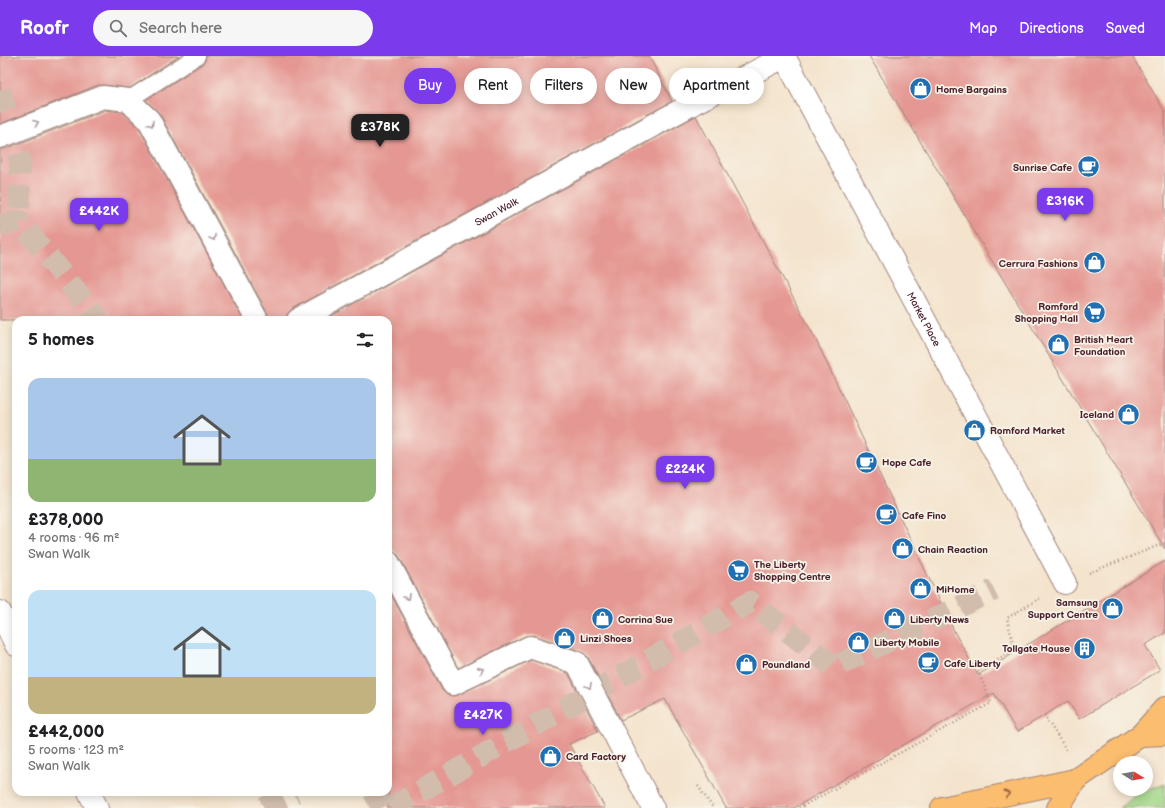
<!DOCTYPE html>
<html lang="en">
<head>
<meta charset="utf-8">
<style>
	body { margin:0; font-family:"Balsamiq Sans",sans-serif; background:#f6f6f6; color:#202124; height:100vh; display:flex; flex-direction:column; font-size:15px; white-space:nowrap }
	* { box-sizing:border-box; margin:0 }
	p { font-size:13px; color:#757577 }
	.icon { flex:none; width:22px; height:22px; fill:none; stroke:currentColor; stroke-width:2; stroke-linecap:round; stroke-linejoin:round }
	.map { position:relative; flex:1; overflow:hidden }
	.details { position:absolute; left:12px; top:260px; width:380px; height:480px; display:flex; flex-direction:column; background:#fff; border-radius:12px; box-shadow:0 2px 10px #0003 }
	.details>* { flex:none }
	.top-card { position:absolute; left:404px; top:12px; width:380px; height:36px; display:flex; gap:8px }
	.needle { width:26px; rotate:101deg }
	.tools { position:absolute; left:1113px; top:700px; display:grid; gap:8px }
	.tools a { display:grid; place-items:center; width:40px; height:40px; border-radius:50%; background:#fff; box-shadow:0 2px 10px #0003; font-size:20px }
	.price { position:absolute; translate:-50% -34px; padding:0 9px; border-radius:8px; background:#7c3aed; color:#fff; font-size:13px; line-height:26px; filter:drop-shadow(0 1px 2px #0008) }
	.price::after { content:''; position:absolute; left:50%; top:24px; width:12px; height:9px; margin-left:-6px; background:inherit; clip-path:polygon(0 0,100% 0,50% 100%) }
	.price.active { background:#222; color:#fff }
	ul { padding:0; list-style:none }
	li { display:grid; align-content:center; gap:8px; height:212px; padding:0 16px }
	li span { display:grid; place-items:center; height:124px; border-radius:12px; color:#555 }
	li>.icon { margin-inline-start:auto }
	span .icon { width:72px; height:72px; fill:#fffc; stroke-width:1 }
	li b { font-size:17px }
	h2 { display:flex; justify-content:space-between; align-items:center; height:48px; padding:0 16px; font-size:17px }
	.chip { padding:0 14px; border-radius:18px; background:#fff; box-shadow:0 2px 10px #0003; font-size:14px; line-height:36px }
	.chip.active { background:#7c3aed; color:#fff }
	header { display:flex; align-items:center; gap:24px; box-sizing:border-box; height:56px; padding:0 20px; background:#7c3aed; color:#fff }
	header strong { font-size:19px }
	nav { display:flex; gap:22px; margin-inline-start:auto; font-size:14px }
	.search { width:280px; height:36px; background:#f6f6f6; display:flex; align-items:center; gap:10px; box-sizing:border-box; padding:0 14px; border-radius:22px; color:#757577; font-size:15px }
	.map>svg:first-child { display:block }
</style>
</head>
<body>
<header>
<strong>Roofr</strong>
<div class="search"><svg class="icon" aria-label="search" viewBox="0 0 24 24"><circle cx="10" cy="10" r="6"/><path d="M15 15l6 6"/></svg>Search here</div>
<nav><a>Map</a><a>Directions</a><a>Saved</a></nav>
</header>
<div class="map">
<svg width="1165" height="752" viewBox="0 0 1165 752">
	<rect width="100%" height="100%" fill="#f7f3e8"/>
	<filter id="ink" filterUnits="userSpaceOnUse"><feTurbulence type="fractalNoise" baseFrequency=".025" numOctaves="2"/><feDisplacementMap in="SourceGraphic" scale="8" xChannelSelector="R" yChannelSelector="G"/><feConvolveMatrix kernelMatrix="1 2 1 2 8 2 1 2 1" color-interpolation-filters="sRGB"/></filter>
	<filter id="wash" filterUnits="userSpaceOnUse"><feTurbulence type="fractalNoise" baseFrequency=".012" numOctaves="4" result="noise"/><feDisplacementMap in="SourceGraphic" scale="16" xChannelSelector="R" yChannelSelector="G"/><feGaussianBlur stdDeviation="0.9" result="paint"/><feColorMatrix in="noise" values="0 0 0 0 0 0 0 0 0 0 0 0 0 0 0 0 0 1.4 0 .05"/><feComposite in="paint" operator="in"/></filter>
	<g filter="url(#wash)">
		<rect width="100%" height="100%" fill="#f4e4cd"/>
		<!-- green -->
		<path fill="#a2d787" stroke="#767b59" d="M 1165,727 L 1165,752 L 1120,752 L 1139,737 Z"/>
		<g id="blocks">
			<!-- building -->
			<g fill="#e59893">
				<path d="M 0,0 L 179,0 L 130,32 L 104,29 L 98,29 L 0,68 Z"/>
				<path d="M 206,0 L 649,0 L 672,45 L 292,253 L 287,258 L 286,264 L 269,264 L 268,258 L 160,58 L 146,44 L 202,8 L 205,5 Z"/>
				<path d="M 869,0 L 1132,0 L 1165,56 L 1165,493 Z"/>
				<path d="M 105,54 L 122,56 L 139,72 L 243,264 L 0,264 L 0,93 L 5,93 Z"/>
				<path d="M 696,60 L 815,282 L 955,577 L 978,619 L 1165,505 L 1165,577 L 1145,589 L 1160,614 L 1079,663 L 1068,645 L 1017,676 L 994,637 L 794,752 L 726,752 L 665,643 L 621,664 L 588,601 L 581,595 L 534,579 L 525,580 L 458,612 L 399,500 L 394,495 L 388,494 L 388,264 L 324,264 Z"/>
				<path d="M 388,533 L 442,634 L 447,639 L 453,640 L 458,639 L 531,604 L 568,617 L 598,675 L 569,688 L 605,752 L 388,752 Z"/>
			</g>
		</g>
	</g>
	<g filter="url(#ink)">
		<use href="#blocks" fill-opacity="0" stroke="#9f827c" stroke-width="1"/>
		<g fill="none" stroke-linecap="round" stroke-linejoin="round">
			<!-- pedestrian-tunnel -->
			<g stroke="#d2bdad" stroke-width="22" stroke-dasharray="22 11" stroke-linecap="butt">
				<path d="M 0,34 L 20,106 L 19,165"/>
				<path d="M 0,169 L 19,165 L 99,264"/>
				<path d="M 374,736 L 382,752"/>
				<path d="M 264,752 L 295,736"/>
				<path d="M 391,752 L 750,546 L 834,611 L 994,534"/>
			</g>
			<defs>
				<path id="service" d="M 128,44 L 197,0"/>
				<g id="pedestrian">
					<path id="s1" d="M 784,0 L 1065,527"/>
					<path id="s2" d="M 298,264 L 694,47 L 784,1"/>
				</g>
				<g id="minor">
					<path d="M 0,81 L 103,41 L 128,44 L 149,64 L 257,264"/>
					<path d="M 388,506 L 453,628 L 530,591 L 577,607 L 653,752"/>
					<path d="M 0,556 L 16,589"/>
					<path d="M 89,736 L 97,752"/>
				</g>
				<g id="primary">
					<path d="M 1141,679 L 1165,652"/>
					<path d="M 942,752 L 1075,724"/>
					<path d="M 1058,752 L 1075,724 L 1141,679 L 1165,678"/>
				</g>
			</defs>
			<!-- service casing -->
			<use href="#service" stroke="#9f827c" stroke-width="18"/>
			<!-- pedestrian casing -->
			<use href="#pedestrian" stroke="#9f827c" stroke-width="24"/>
			<!-- minor casing -->
			<use href="#minor" stroke="#9f827c" stroke-width="24"/>
			<!-- primary casing -->
			<use href="#primary" stroke="#9f827c" stroke-width="24"/>
			<!-- path -->
			<g stroke="#9f827c" stroke-width="2.5" stroke-dasharray="1 3" stroke-linecap="butt">
				<path d="M 1089,517 L 1165,487"/>
				<path d="M 1015,596 L 1007,562 L 1042,541"/>
				<path d="M 1044,659 L 1067,695"/>
				<path d="M 698,730 L 713,752"/>
				<path d="M 799,752 L 991,647 L 978,615 L 1015,593"/>
			</g>
			<!-- service -->
			<use href="#service" stroke="#fff" stroke-width="16"/>
			<!-- pedestrian -->
			<use href="#pedestrian" stroke="#fff" stroke-width="22"/>
			<!-- minor -->
			<use href="#minor" stroke="#fff" stroke-width="22"/>
			<!-- primary -->
			<use href="#primary" stroke="#fbbd6e" stroke-width="22"/>
		</g>
		<!-- one-way arrows -->
		<defs><path id="oneway-chevron" d="M-2-3.5L2.5 0L-2 3.5" fill="none" stroke-width="1.6" stroke-linecap="round" stroke-linejoin="round"/></defs>
		<g stroke="#ae9aa0">
			<use href="#oneway-chevron" transform="translate(36 67) rotate(-21)"/>
			<use href="#oneway-chevron" transform="translate(151 68) rotate(58)"/>
			<use href="#oneway-chevron" transform="translate(213 182) rotate(62)"/>
			<use href="#oneway-chevron" transform="translate(407 541) rotate(62)"/>
			<use href="#oneway-chevron" transform="translate(481 614) rotate(-26)"/>
			<use href="#oneway-chevron" transform="translate(589 630) rotate(62)"/>
		</g>
		<use stroke="#9a6649" href="#oneway-chevron" transform="translate(1007 738) rotate(-12)"/>
	</g>
	<!-- icons -->
	<defs>
		<symbol id="shop-disc" viewBox="-11 -11 22 22"><circle r="9.5" fill="#1f6fb2" stroke="#f7f3e8"/><path d="M-5-2.5h2.3a2.7 3.5 0 0 1 5.4 0H5L5.5 6h-11ZM-1.5-2.5h3a1.5 2.3 0 0 0-3 0Z" fill="#fff"/></symbol>
		<symbol id="cafe-disc" viewBox="-11 -11 22 22"><circle r="9.5" fill="#1f6fb2" stroke="#f7f3e8"/><path d="M-5.5-4.5H6V0H3Q3 3.5 0 3.5H-2.5Q-5.5 3.5-5.5 0ZM3-3.2v2h1.7v-2ZM-6 4.5H4V6H-6Z" fill="#fff"/></symbol>
		<symbol id="supermarket-disc" viewBox="-11 -11 22 22"><circle r="9.5" fill="#1f6fb2" stroke="#f7f3e8"/><path d="M-6-5.5h2.5l.6 2H6L4.5 2H-2.5L-4.4-4H-6ZM-1.5 3.2a1.3 1.3 0 1 0 .1 0ZM3 3.2a1.3 1.3 0 1 0 .1 0Z" fill="#fff"/></symbol>
		<symbol id="building-disc" viewBox="-11 -11 22 22"><circle r="9.5" fill="#1f6fb2" stroke="#f7f3e8"/><path d="M-4-6H4V6H1V3H-1V6H-4ZM-2.5-4.3h1.7v1.8h-1.7ZM.8-4.3h1.7v1.8H.8ZM-2.5-1h1.7V.8h-1.7ZM.8-1h1.7V.8H.8Z" fill="#fff"/></symbol>
	</defs>
	<g fill-rule="evenodd">
		<use href="#shop-disc" x="908" y="20" width="25" height="25"/>
		<use href="#cafe-disc" x="1076" y="98" width="25" height="25"/>
		<use href="#shop-disc" x="1082" y="194" width="25" height="25"/>
		<use href="#supermarket-disc" x="1082" y="244" width="25" height="25"/>
		<use href="#shop-disc" x="1046" y="276" width="25" height="25"/>
		<use href="#shop-disc" x="1116" y="346" width="25" height="25"/>
		<use href="#shop-disc" x="962" y="362" width="25" height="25"/>
		<use href="#cafe-disc" x="854" y="394" width="25" height="25"/>
		<use href="#cafe-disc" x="874" y="446" width="25" height="25"/>
		<use href="#shop-disc" x="890" y="480" width="25" height="25"/>
		<use href="#supermarket-disc" x="726" y="502" width="25" height="25"/>
		<use href="#shop-disc" x="908" y="520" width="25" height="25"/>
		<use href="#shop-disc" x="1100" y="540" width="25" height="25"/>
		<use href="#shop-disc" x="590" y="550" width="25" height="25"/>
		<use href="#shop-disc" x="882" y="550" width="25" height="25"/>
		<use href="#shop-disc" x="552" y="570" width="25" height="25"/>
		<use href="#shop-disc" x="846" y="574" width="25" height="25"/>
		<use href="#building-disc" x="1072" y="580" width="25" height="25"/>
		<use href="#cafe-disc" x="916" y="594" width="25" height="25"/>
		<use href="#shop-disc" x="734" y="596" width="25" height="25"/>
		<use href="#shop-disc" x="538" y="688" width="25" height="25"/>
	</g>
	<g text-anchor="middle" stroke-width="3.5" stroke-linejoin="round" paint-order="stroke">
		<!-- poi labels -->
		<g font-size="10" font-weight="bold" fill="#4a1f2b" stroke="#f7f3e8" text-anchor="start">
			<text x="936" y="37">Home Bargains</text>
			<text x="1072" y="115" text-anchor="end">Sunrise Cafe</text>
			<text x="1078" y="211" text-anchor="end">Cerrura Fashions</text>
			<text x="1078" y="254" text-anchor="end">Romford<tspan x="1078" dy="12">Shopping Hall</tspan></text>
			<text x="1074" y="287">British Heart<tspan x="1074" dy="12">Foundation</tspan></text>
			<text x="1114" y="362" text-anchor="end">Iceland</text>
			<text x="990" y="378">Romford Market</text>
			<text x="882" y="410">Hope Cafe</text>
			<text x="902" y="463">Cafe Fino</text>
			<text x="918" y="497">Chain Reaction</text>
			<text x="754" y="512">The Liberty<tspan x="754" dy="12">Shopping Centre</tspan></text>
			<text x="936" y="537">MiHome</text>
			<text x="1098" y="550" text-anchor="end">Samsung<tspan x="1098" dy="12">Support Centre</tspan></text>
			<text x="618" y="567">Corrina Sue</text>
			<text x="910" y="567">Liberty News</text>
			<text x="580" y="586">Linzi Shoes</text>
			<text x="874" y="590">Liberty Mobile</text>
			<text x="1070" y="596" text-anchor="end">Tollgate House</text>
			<text x="944" y="611">Cafe Liberty</text>
			<text x="762" y="612">Poundland</text>
			<text x="566" y="704">Card Factory</text>
		</g>
		<!-- street labels -->
		<g font-size="10" fill="#4a1f2b" stroke="#f7f3e8">
			<text dy="4" stroke="none"><textPath href="#s2" startOffset="226">Swan Walk</textPath></text>
			<text dy="4" stroke="none"><textPath href="#s1" startOffset="298">Market Place</textPath></text>
		</g>
	</g>
</svg>
<div class="tools">
<a><svg class="needle" viewBox="-14 -14 28 28"><path d="M0-13l5 13h-10z" fill="#e53935"/><path d="M0 13l5-13h-10z" fill="#757577"/></svg></a>
</div>
<b class="price active" style="left:380px;top:92px">£378K</b>
<b class="price" style="left:1065px;top:166px">£316K</b>
<b class="price" style="left:99px;top:176px">£442K</b>
<b class="price" style="left:685px;top:434px">£224K</b>
<b class="price" style="left:483px;top:680px">£427K</b>
<div class="top-card">
<a class="chip active">Buy</a>
<a class="chip">Rent</a>
<a class="chip">Filters</a>
<a class="chip">New</a>
<a class="chip">Apartment</a>
</div>
<section class="details">
<h2>5 homes<svg class="icon" aria-label="filters" viewBox="0 0 24 24"><path d="M4 7h16M4 17h16"/><circle cx="9" cy="7" r="2"/><circle cx="15" cy="17" r="2"/></svg></h2>
<ul>
<li><span style="background:linear-gradient(#a9c7e8 65%,#8fb573 0)"><svg class="icon" aria-label="home" viewBox="0 0 24 24"><path d="M3 11l9-7 9 7M6 9v11h12V9"/></svg></span><div><b>£378,000</b><p>4 rooms · 96 m²</p><p>Swan Walk</p></div></li>
<li><span style="background:linear-gradient(#bfe0f5 70%,#c2b280 0)"><svg class="icon" aria-label="home" viewBox="0 0 24 24"><path d="M3 11l9-7 9 7M6 9v11h12V9"/></svg></span><div><b>£442,000</b><p>5 rooms · 123 m²</p><p>Swan Walk</p></div></li>
</ul>
</section>
</div>
</body>
</html>
